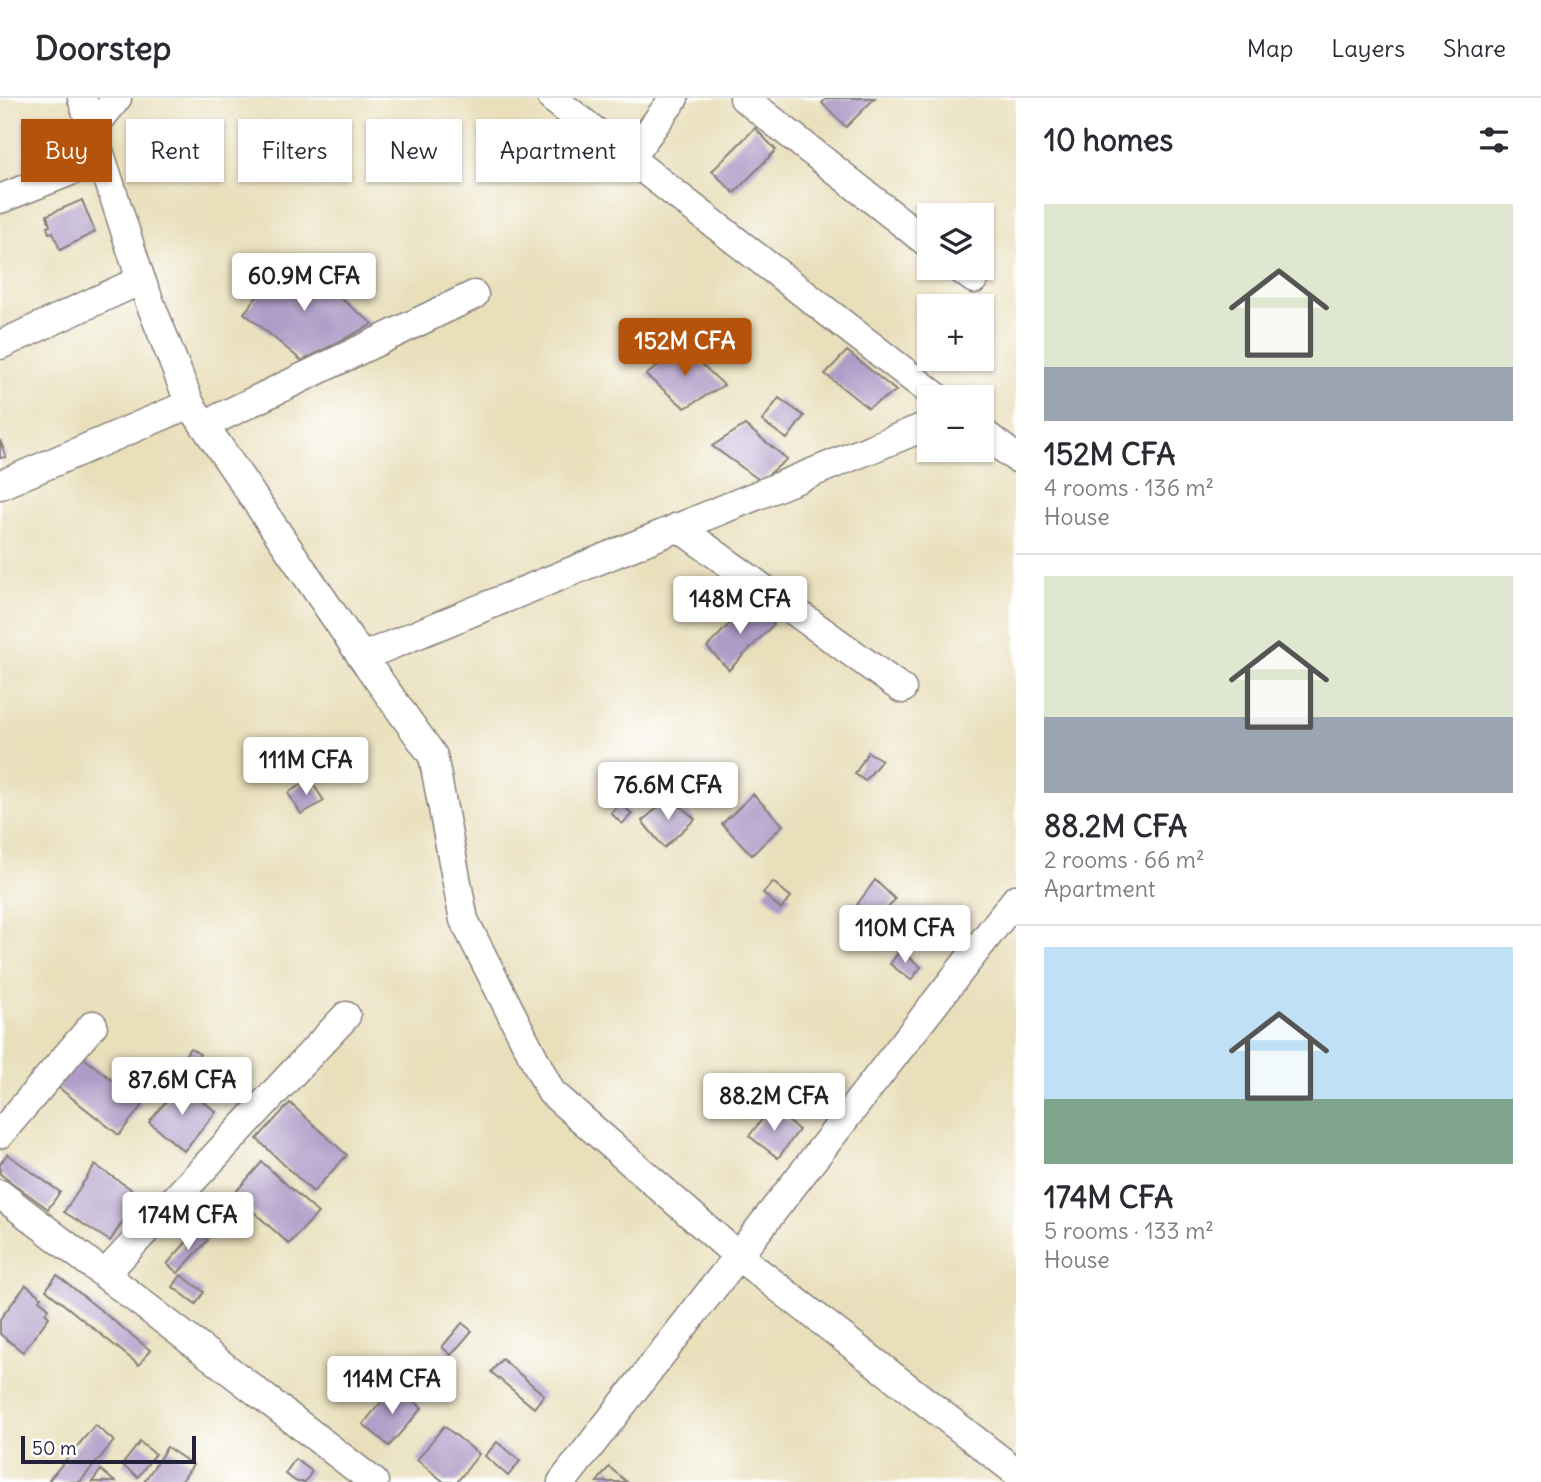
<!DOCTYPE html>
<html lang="en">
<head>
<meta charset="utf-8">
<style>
	body { margin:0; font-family:Delius,sans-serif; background:#f2f2f3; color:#2b2b33; height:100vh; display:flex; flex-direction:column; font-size:26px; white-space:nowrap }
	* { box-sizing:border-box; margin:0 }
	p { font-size:23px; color:#7c7c81 }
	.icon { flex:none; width:38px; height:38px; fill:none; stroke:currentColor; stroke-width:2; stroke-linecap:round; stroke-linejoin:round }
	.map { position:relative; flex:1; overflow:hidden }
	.panel { display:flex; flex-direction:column; background:#fff; width:525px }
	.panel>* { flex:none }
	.hud { position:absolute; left:21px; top:21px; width:665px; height:63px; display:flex; gap:14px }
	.buttons { position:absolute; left:917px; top:105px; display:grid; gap:14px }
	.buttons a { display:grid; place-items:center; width:77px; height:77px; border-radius:0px; background:#fff; box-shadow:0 2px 5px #0004; font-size:35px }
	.scale { position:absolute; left:21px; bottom:18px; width:175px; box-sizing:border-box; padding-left:7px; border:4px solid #22223b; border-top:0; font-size:19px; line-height:24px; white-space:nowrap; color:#22223b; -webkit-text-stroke:5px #fff; paint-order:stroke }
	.price { position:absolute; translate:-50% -60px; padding:0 16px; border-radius:7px; background:#fff; color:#222; font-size:23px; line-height:46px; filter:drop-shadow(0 2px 4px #0008) }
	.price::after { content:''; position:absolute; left:50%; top:42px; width:21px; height:16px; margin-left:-10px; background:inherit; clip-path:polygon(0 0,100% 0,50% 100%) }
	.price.current { background:#b45309; color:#fff }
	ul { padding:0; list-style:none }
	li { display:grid; align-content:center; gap:14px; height:371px; padding:0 28px }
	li+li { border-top:2px solid #e1e1e2 }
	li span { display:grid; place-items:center; height:217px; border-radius:0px; color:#555 }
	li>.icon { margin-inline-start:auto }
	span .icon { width:126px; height:126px; fill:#fffc; stroke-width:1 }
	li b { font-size:30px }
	h2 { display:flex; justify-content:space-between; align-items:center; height:84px; padding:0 28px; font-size:30px }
	.pill { padding:0 24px; border-radius:0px; background:#fff; box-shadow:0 2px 5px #0004; font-size:24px; line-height:63px }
	.pill.current { background:#b45309; color:#fff }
	header { display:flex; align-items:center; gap:42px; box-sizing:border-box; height:98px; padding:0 35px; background:#fff; border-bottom:2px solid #e1e1e2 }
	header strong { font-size:33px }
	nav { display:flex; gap:38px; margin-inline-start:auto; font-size:24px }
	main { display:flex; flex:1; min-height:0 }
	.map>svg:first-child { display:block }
</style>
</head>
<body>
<header>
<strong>Doorstep</strong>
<nav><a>Map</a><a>Layers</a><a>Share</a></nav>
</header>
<main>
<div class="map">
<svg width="1016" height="1384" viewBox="0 0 1016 1384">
	<rect width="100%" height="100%" fill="#fff"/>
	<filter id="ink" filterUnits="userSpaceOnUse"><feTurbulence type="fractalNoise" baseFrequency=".0143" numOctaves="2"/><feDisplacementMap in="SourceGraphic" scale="14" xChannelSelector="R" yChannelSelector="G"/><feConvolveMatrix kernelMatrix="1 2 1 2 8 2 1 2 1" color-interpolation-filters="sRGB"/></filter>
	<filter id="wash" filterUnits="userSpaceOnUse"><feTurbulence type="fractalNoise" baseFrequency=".00686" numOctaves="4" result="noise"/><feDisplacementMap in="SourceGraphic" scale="28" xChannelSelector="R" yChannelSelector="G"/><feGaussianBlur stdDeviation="1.57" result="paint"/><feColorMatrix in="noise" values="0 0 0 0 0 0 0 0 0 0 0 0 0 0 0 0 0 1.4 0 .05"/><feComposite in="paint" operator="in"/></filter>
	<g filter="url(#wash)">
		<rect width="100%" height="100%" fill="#e9dfbb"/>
		<g id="blocks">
			<!-- building -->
			<g fill="#af9bc7">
				<path d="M 827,0 L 875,0 L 846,29 L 822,5 Z"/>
				<path d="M 755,30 L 776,52 L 734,95 L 712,73 Z"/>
				<path d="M 82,102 L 95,134 L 60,152 L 53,134 L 49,135 L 47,129 L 50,128 L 47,117 Z"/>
				<path d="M 289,159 L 373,226 L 302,263 L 244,215 Z"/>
				<path d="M 683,249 L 724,287 L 685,310 L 646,277 Z"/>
				<path d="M 847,253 L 896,293 L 868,310 L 825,276 Z"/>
				<path d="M 779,300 L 804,318 L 787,341 L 762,323 Z"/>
				<path d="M 745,327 L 787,361 L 761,383 L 712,348 Z"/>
				<path d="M 0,342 L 6,359 L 0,360 Z"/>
				<path d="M 752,503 L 774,526 L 729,572 L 707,549 Z"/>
				<path d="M 868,654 L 882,662 L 865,683 L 855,676 Z"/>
				<path d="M 310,681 L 324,703 L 301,716 L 288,695 Z"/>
				<path d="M 753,696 L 783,727 L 752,757 L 722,726 Z"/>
				<path d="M 670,699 L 695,721 L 664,750 L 642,723 Z"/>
				<path d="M 621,705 L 632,716 L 622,726 L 611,715 Z"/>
				<path d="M 875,782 L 895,801 L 864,841 L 846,822 Z"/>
				<path d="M 773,784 L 791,799 L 781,811 L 763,795 Z"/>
				<path d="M 900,852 L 921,869 L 911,882 L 890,866 Z"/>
				<path d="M 190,950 L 200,956 L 189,973 L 179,967 Z"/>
				<path d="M 81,958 L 143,1006 L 119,1037 L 58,989 Z"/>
				<path d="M 181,985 L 216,1014 L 184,1053 L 149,1024 Z"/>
				<path d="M 290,1005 L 347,1057 L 313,1094 L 257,1041 Z"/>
				<path d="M 771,1010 L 799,1032 L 778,1060 L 749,1038 Z"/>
				<path d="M 7,1056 L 60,1094 L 48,1111 L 0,1076 L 0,1066 Z"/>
				<path d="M 262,1064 L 318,1115 L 289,1146 L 234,1096 Z"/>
				<path d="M 95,1067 L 140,1097 L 110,1143 L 64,1114 Z"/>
				<path d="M 197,1132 L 208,1142 L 178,1175 L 167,1166 Z"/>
				<path d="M 57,1177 L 150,1252 L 139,1267 L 46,1192 Z"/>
				<path d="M 181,1177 L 204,1194 L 196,1206 L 173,1189 Z"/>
				<path d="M 26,1187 L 41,1199 L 39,1202 L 49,1210 L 45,1215 L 49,1219 L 23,1254 L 0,1236 L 0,1221 Z"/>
				<path d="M 462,1225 L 472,1233 L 451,1257 L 442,1249 Z"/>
				<path d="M 502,1261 L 544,1297 L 534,1310 L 491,1274 Z"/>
				<path d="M 395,1287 L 422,1310 L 389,1348 L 363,1326 Z"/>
				<path d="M 95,1327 L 114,1343 L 80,1384 L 51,1384 L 49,1382 Z"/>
				<path d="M 444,1328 L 479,1356 L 457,1384 L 444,1384 L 417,1362 Z"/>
				<path d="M 140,1344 L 155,1356 L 138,1379 L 122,1367 Z"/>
				<path d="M 497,1344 L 520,1363 L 508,1378 L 485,1358 Z"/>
				<path d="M 167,1349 L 193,1367 L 181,1384 L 144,1384 Z"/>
				<path d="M 295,1361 L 312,1373 L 305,1384 L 297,1384 L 285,1376 Z"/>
				<path d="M 609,1369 L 627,1384 L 597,1384 Z"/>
				<path d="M 101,1372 L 115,1384 L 92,1384 Z"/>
			</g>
		</g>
	</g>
	<g filter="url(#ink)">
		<use href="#blocks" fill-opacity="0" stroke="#86807b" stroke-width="2"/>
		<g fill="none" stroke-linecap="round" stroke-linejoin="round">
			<defs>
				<g id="minor">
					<path d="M 82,0 L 141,182 L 190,306 L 362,559 L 433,658 L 464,822 L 551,994 L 738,1158 L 1016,1374"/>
					<path d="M 552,0 L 937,299"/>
					<path d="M 744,0 L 929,146"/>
					<path d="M 92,31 L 117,0"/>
					<path d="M 630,60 L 674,0"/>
					<path d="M 0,101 L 101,61"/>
					<path d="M 959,170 L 974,181"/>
					<path d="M 0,247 L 141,182"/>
					<path d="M 204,327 L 474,197"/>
					<path d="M 982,334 L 1016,360"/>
					<path d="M 0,387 L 190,306"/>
					<path d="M 678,429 L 902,591"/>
					<path d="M 362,559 L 929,327"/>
					<path d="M 0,1036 L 93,927"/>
					<path d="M 0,1096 L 374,1384"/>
					<path d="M 105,1176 L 346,918"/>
					<path d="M 562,1384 L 1016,801"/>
				</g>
			</defs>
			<!-- minor casing -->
			<use href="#minor" stroke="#86807b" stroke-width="31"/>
			<!-- minor -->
			<use href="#minor" stroke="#fff" stroke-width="28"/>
		</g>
	</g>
</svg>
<div class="buttons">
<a><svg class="icon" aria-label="layers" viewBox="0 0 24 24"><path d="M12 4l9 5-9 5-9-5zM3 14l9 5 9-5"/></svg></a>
<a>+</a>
<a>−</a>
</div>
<div class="scale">50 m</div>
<b class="price" style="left:304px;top:215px">60.9M CFA</b>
<b class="price current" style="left:685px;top:280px">152M CFA</b>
<b class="price" style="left:740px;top:538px">148M CFA</b>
<b class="price" style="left:306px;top:699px">111M CFA</b>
<b class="price" style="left:668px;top:724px">76.6M CFA</b>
<b class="price" style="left:905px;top:867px">110M CFA</b>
<b class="price" style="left:182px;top:1019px">87.6M CFA</b>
<b class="price" style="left:774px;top:1035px">88.2M CFA</b>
<b class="price" style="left:188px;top:1154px">174M CFA</b>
<b class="price" style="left:392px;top:1318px">114M CFA</b>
<div class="hud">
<a class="pill current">Buy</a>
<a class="pill">Rent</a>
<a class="pill">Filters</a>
<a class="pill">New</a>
<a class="pill">Apartment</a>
</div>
</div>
<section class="panel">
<h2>10 homes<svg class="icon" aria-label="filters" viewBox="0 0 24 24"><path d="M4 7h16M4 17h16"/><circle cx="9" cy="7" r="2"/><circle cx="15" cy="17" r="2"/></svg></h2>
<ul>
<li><span style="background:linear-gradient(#dfe7d0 75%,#9aa5b1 0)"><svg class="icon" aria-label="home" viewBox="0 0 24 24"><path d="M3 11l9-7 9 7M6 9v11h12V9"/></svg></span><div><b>152M CFA</b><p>4 rooms · 136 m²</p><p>House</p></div></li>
<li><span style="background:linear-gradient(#dfe7d0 65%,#9aa5b1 0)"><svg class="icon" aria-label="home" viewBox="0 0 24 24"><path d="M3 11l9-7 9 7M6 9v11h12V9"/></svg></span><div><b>88.2M CFA</b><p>2 rooms · 66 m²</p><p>Apartment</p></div></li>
<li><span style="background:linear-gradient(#bfe0f5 70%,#7fa58c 0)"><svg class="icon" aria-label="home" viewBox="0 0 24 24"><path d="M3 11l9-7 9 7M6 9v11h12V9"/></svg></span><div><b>174M CFA</b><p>5 rooms · 133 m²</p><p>House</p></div></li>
</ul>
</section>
</main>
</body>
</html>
